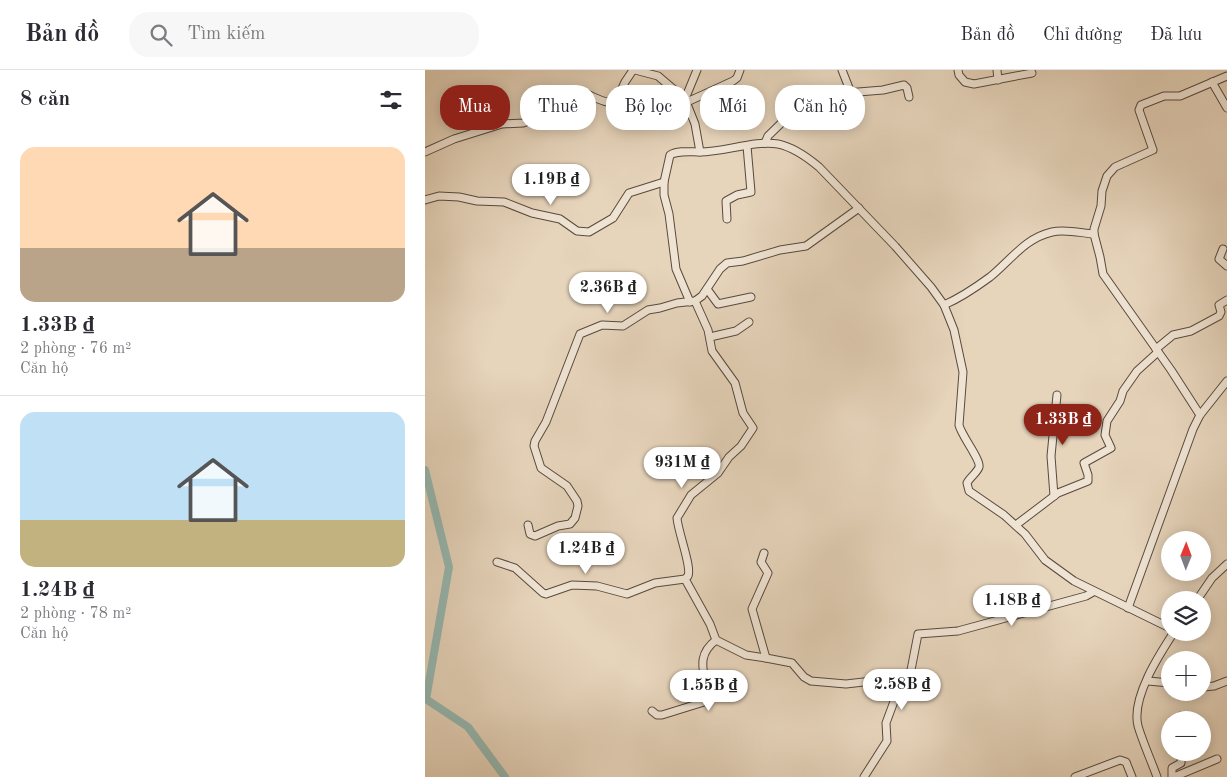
<!DOCTYPE html>
<html lang="vi">
<head>
<meta charset="utf-8">
<style>
	body { margin:0; font-family:"Old Standard TT",serif; background:#f7f7f7; color:#2b2b33; height:100vh; display:flex; flex-direction:column; font-size:19px; white-space:nowrap }
	* { box-sizing:border-box; margin:0 }
	p { font-size:16px; color:#7c7c81 }
	.icon { flex:none; width:28px; height:28px; fill:none; stroke:currentColor; stroke-width:2; stroke-linecap:round; stroke-linejoin:round }
	.map { position:relative; flex:1; overflow:hidden }
	.sheet { display:flex; flex-direction:column; background:#fff; width:425px }
	.sheet>* { flex:none }
	.hud { position:absolute; left:15px; top:15px; width:475px; height:45px; display:flex; gap:10px }
	.needle { width:32px; rotate:1deg }
	.fabs { position:absolute; left:736px; top:461px; display:grid; gap:10px }
	.fabs a { display:grid; place-items:center; width:50px; height:50px; border-radius:50%; background:#fff; box-shadow:0 2px 12px #0003; font-size:25px }
	.price { position:absolute; translate:-50% -42px; padding:0 11px; border-radius:18px; background:#fff; color:#222; font-size:16px; line-height:32px; filter:drop-shadow(0 1px 2px #0008) }
	.price::after { content:''; position:absolute; left:50%; top:30px; width:15px; height:11px; margin-left:-8px; background:inherit; clip-path:polygon(0 0,100% 0,50% 100%) }
	.price.selected { background:#8f2418; color:#fff }
	ul { padding:0; list-style:none }
	li { display:grid; align-content:center; gap:10px; height:265px; padding:0 20px }
	li+li { border-top:1px solid #e1e1e2 }
	li span { display:grid; place-items:center; height:155px; border-radius:15px; color:#555 }
	li>.icon { margin-inline-start:auto }
	span .icon { width:90px; height:90px; fill:#fffc; stroke-width:1 }
	li b { font-size:21px }
	h2 { display:flex; justify-content:space-between; align-items:center; height:60px; padding:0 20px; font-size:21px }
	.pill { padding:0 18px; border-radius:20px; background:#fff; box-shadow:0 2px 12px #0003; font-size:18px; line-height:45px }
	.pill.selected { background:#8f2418; color:#fff }
	header { display:flex; align-items:center; gap:30px; box-sizing:border-box; height:70px; padding:0 25px; background:#fff; border-bottom:1px solid #e1e1e2 }
	header strong { font-size:24px }
	nav { display:flex; gap:28px; margin-inline-start:auto; font-size:18px }
	.search { width:350px; height:45px; background:#f7f7f7; display:flex; align-items:center; gap:12px; box-sizing:border-box; padding:0 18px; border-radius:20px; color:#7c7c81; font-size:19px }
	main { display:flex; flex:1; min-height:0 }
	.map>svg:first-child { display:block }
</style>
</head>
<body>
<header>
<strong>Bản đồ</strong>
<div class="search"><svg class="icon" aria-label="search" viewBox="0 0 24 24"><circle cx="10" cy="10" r="6"/><path d="M15 15l6 6"/></svg>Tìm kiếm</div>
<nav><a>Bản đồ</a><a>Chỉ đường</a><a>Đã lưu</a></nav>
</header>
<main>
<section class="sheet">
<h2>8 căn<svg class="icon" aria-label="filters" viewBox="0 0 24 24"><path d="M4 7h16M4 17h16"/><circle cx="9" cy="7" r="2"/><circle cx="15" cy="17" r="2"/></svg></h2>
<ul>
<li><span style="background:linear-gradient(#ffd9b3 65%,#b9a48a 0)"><svg class="icon" aria-label="home" viewBox="0 0 24 24"><path d="M3 11l9-7 9 7M6 9v11h12V9"/></svg></span><div><b>1.33B ₫</b><p>2 phòng · 76 m²</p><p>Căn hộ</p></div></li>
<li><span style="background:linear-gradient(#bfe0f5 70%,#c2b280 0)"><svg class="icon" aria-label="home" viewBox="0 0 24 24"><path d="M3 11l9-7 9 7M6 9v11h12V9"/></svg></span><div><b>1.24B ₫</b><p>2 phòng · 78 m²</p><p>Căn hộ</p></div></li>
</ul>
</section>
<div class="map">
<svg width="802" height="707" viewBox="0 0 802 707">
	<rect width="100%" height="100%" fill="#e6d4bb"/>
	<filter id="stains"><feTurbulence type="fractalNoise" baseFrequency=".004" numOctaves="4"/><feColorMatrix values="0 0 0 0 .2 0 0 0 0 .09 0 0 0 0 .02 0 0 0 .5 -.17"/></filter>
	<radialGradient id="worn" r=".72"><stop offset=".6" stop-color="#630" stop-opacity="0"/><stop offset="1" stop-color="#630" stop-opacity=".3"/></radialGradient>
	<g fill="none" stroke-linecap="round" stroke-linejoin="round">
		<!-- river -->
		<path stroke="#96b8b1" stroke-width="8" d="M 0,400 L 24,497 L 1,629 L 43,657 L 80,707"/>
		<defs>
			<g id="minor">
				<path d="M 210,0 L 233,6 L 260,29 L 270,54 L 275,82"/>
				<path d="M 417,0 L 426,23"/>
				<path d="M 533,0 L 534,5 L 540,12 L 549,14 L 607,3"/>
				<path d="M 572,0 L 573,10"/>
				<path d="M 787,12 L 802,38"/>
				<path d="M 260,29 L 272,0"/>
				<path d="M 262,32 L 308,11 L 312,8 L 315,0"/>
				<path d="M 340,73 L 343,66 L 384,26 L 458,20 L 479,15 L 482,18 L 484,27"/>
				<path d="M 0,82 L 29,69 L 77,54 L 98,53 L 110,49 L 138,23 C 159,14 174,37 191,31 L 200,12 L 208,0"/>
				<path d="M 0,130 L 14,126 L 34,127 L 52,131 L 79,132 L 107,143 L 135,149 L 152,161 L 164,162 L 188,148 L 204,123 L 239,112"/>
				<path d="M 302,149 L 301,131 L 312,125 L 326,122 L 322,76"/>
				<path d="M 798,179 L 794,189 L 802,196"/>
				<path d="M 282,219 L 293,234 L 326,227"/>
				<path d="M 265,232 L 251,199 L 244,144 L 239,125 L 239,112 L 245,85 C 253,80 266,82 275,82 C 299,82 331,70 353,74 C 368,77 382,87 394,97 L 470,176 L 506,217 L 519,235 L 529,260 L 538,302 L 534,355 C 536,365 556,390 554,397 C 552,403 545,407 542,413 L 544,421 L 579,445 L 600,464 L 620,490 L 649,511 L 745,558"/>
				<path d="M 519,235 C 535,228 550,218 565,207 C 585,191 600,168 627,162 C 640,159 656,163 669,164"/>
				<path d="M 285,267 L 311,261 L 324,252"/>
				<path d="M 731,279 L 748,265 L 766,261 L 794,246 L 796,242 L 794,235 L 802,230"/>
				<path d="M 775,345 L 746,300 L 678,204 L 675,187 L 669,164 L 669,159 L 676,136 L 677,121 L 682,106 L 690,97 L 728,80 L 714,40 L 716,35 L 739,26 L 755,26 L 802,6"/>
				<path d="M 629,426 L 626,386 L 632,325"/>
				<path d="M 103,455 L 105,464 L 110,466 L 133,456 L 145,454 L 150,448 L 153,436 L 152,431 L 142,416 L 116,398 L 109,376 L 110,371 L 121,352 L 155,264 L 177,255 L 198,256 L 223,240 L 235,238 L 252,233 L 270,231 L 277,226 L 295,199 L 302,193 L 318,191 L 355,180 L 381,176 L 434,138"/>
				<path d="M 591,455 L 633,423 L 663,411 L 663,405 L 659,393 L 686,378 L 680,365 L 682,351 L 695,331 L 698,321 L 712,301 L 733,282"/>
				<path d="M 339,483 L 336,492 L 343,503 L 327,539 L 341,588"/>
				<path d="M 72,492 L 90,498 L 118,523 L 121,524 L 147,515 L 172,516 L 202,524 L 230,513 L 260,509 L 263,506 C 267,497 253,462 252,448 L 266,425 L 293,403 L 304,387 L 316,376 L 328,358 L 318,343 L 310,313 L 287,281 L 283,260 L 270,231"/>
				<path d="M 260,509 L 285,554 L 291,570 L 321,585 L 341,588 L 367,593 L 379,607 L 386,611 L 421,614 L 456,610 L 474,618"/>
				<path d="M 772,530 L 787,508 L 802,494"/>
				<path d="M 703,538 L 768,359 L 775,345 L 802,311"/>
				<path d="M 723,611 L 745,613"/>
				<path d="M 778,617 L 789,616 L 802,611"/>
				<path d="M 227,641 L 232,645 L 237,645 L 279,632 C 288,612 264,591 291,570"/>
				<path d="M 756,646 L 756,650"/>
				<path d="M 439,707 L 462,671 L 461,653 L 474,618 L 486,600 L 493,564 L 533,561 L 661,526 L 668,522"/>
				<path d="M 650,707 L 695,690 L 701,692 L 707,707"/>
				<path d="M 732,707 C 726,690 718,673 713,656 C 706,628 734,585 749,562"/>
				<path d="M 747,707 L 747,698 L 756,693 L 757,682"/>
				<path d="M 749,707 L 792,689"/>
			</g>
		</defs>
		<!-- minor casing -->
		<use href="#minor" stroke="#584a3d" stroke-width="9"/>
		<!-- minor -->
		<use href="#minor" stroke="#efe3d3" stroke-width="7"/>
	</g>
	<rect width="100%" height="100%" filter="url(#stains)"/>
	<rect width="100%" height="100%" fill="url(#worn)"/>
</svg>
<div class="fabs">
<a><svg class="needle" viewBox="-14 -14 28 28"><path d="M0-13l5 13h-10z" fill="#e53935"/><path d="M0 13l5-13h-10z" fill="#7c7c81"/></svg></a>
<a><svg class="icon" aria-label="layers" viewBox="0 0 24 24"><path d="M12 4l9 5-9 5-9-5zM3 14l9 5 9-5"/></svg></a>
<a>+</a>
<a>−</a>
</div>
<b class="price" style="left:126px;top:136px">1.19B ₫</b>
<b class="price" style="left:183px;top:244px">2.36B ₫</b>
<b class="price selected" style="left:638px;top:376px">1.33B ₫</b>
<b class="price" style="left:257px;top:419px">931M ₫</b>
<b class="price" style="left:161px;top:505px">1.24B ₫</b>
<b class="price" style="left:587px;top:557px">1.18B ₫</b>
<b class="price" style="left:477px;top:641px">2.58B ₫</b>
<b class="price" style="left:284px;top:642px">1.55B ₫</b>
<div class="hud">
<a class="pill selected">Mua</a>
<a class="pill">Thuê</a>
<a class="pill">Bộ lọc</a>
<a class="pill">Mới</a>
<a class="pill">Căn hộ</a>
</div>
</div>
</main>
</body>
</html>
